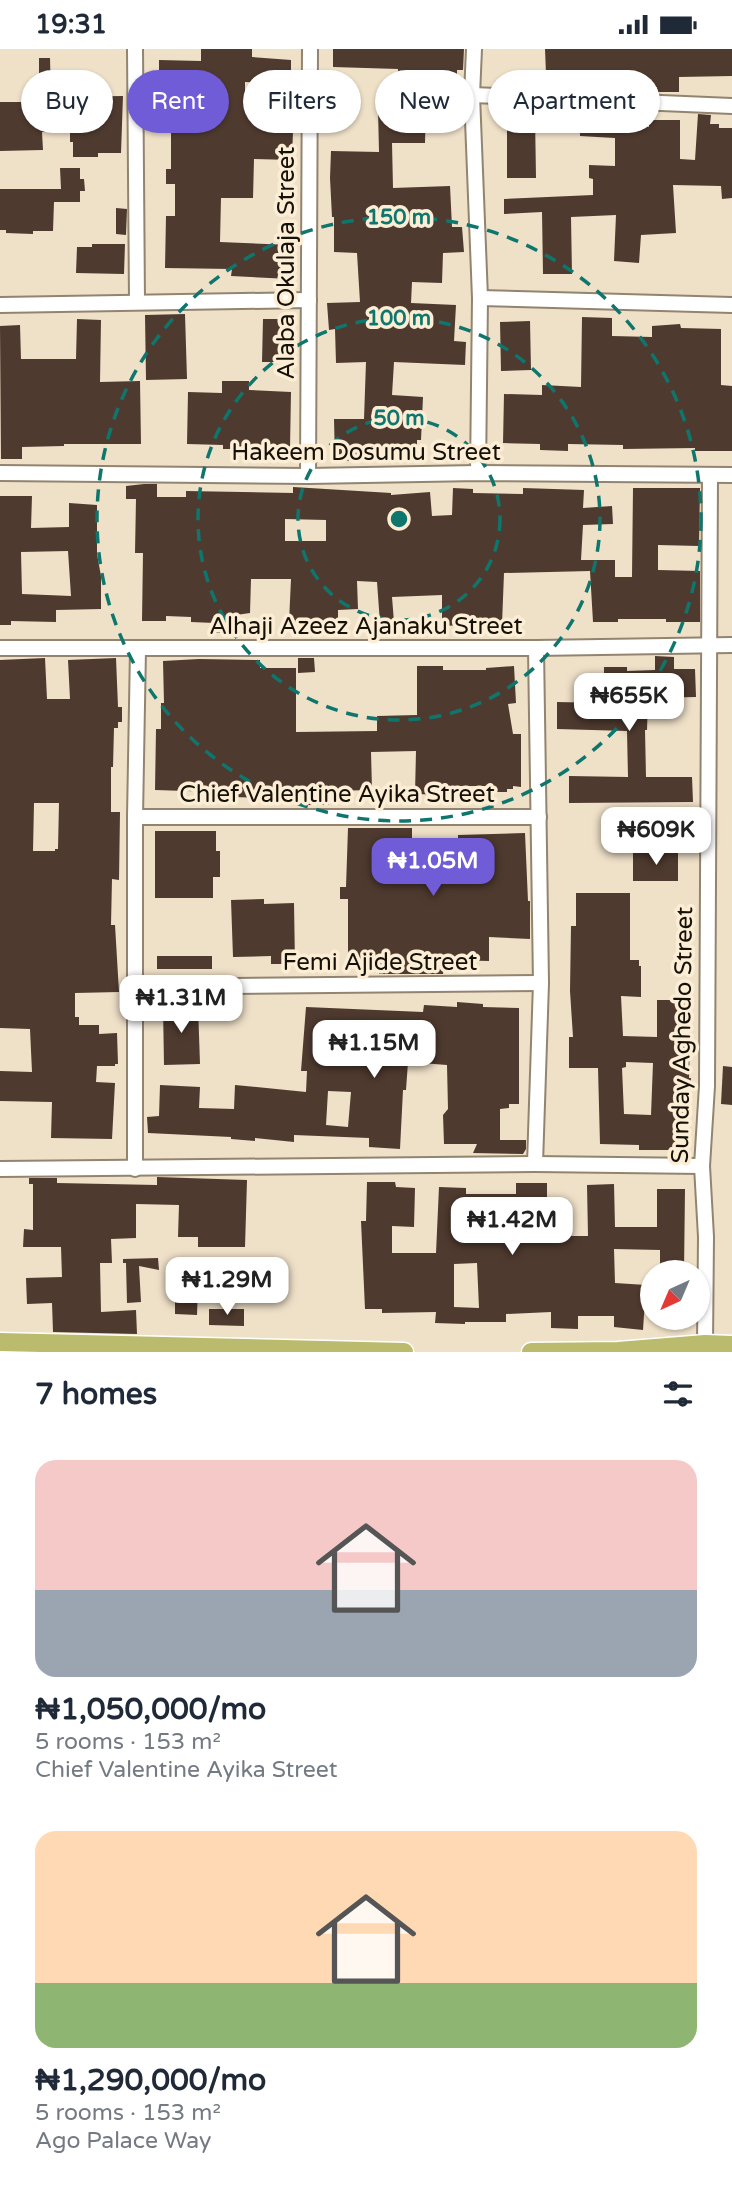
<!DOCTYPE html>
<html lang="en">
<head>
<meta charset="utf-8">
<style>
	body { margin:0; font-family:"Varela Round",sans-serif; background:#f6f6f7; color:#1f2937; height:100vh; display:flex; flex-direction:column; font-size:26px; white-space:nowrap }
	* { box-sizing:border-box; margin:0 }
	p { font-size:23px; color:#747a83 }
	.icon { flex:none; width:38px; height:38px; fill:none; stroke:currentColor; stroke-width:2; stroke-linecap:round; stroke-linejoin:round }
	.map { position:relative; height:1303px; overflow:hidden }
	.side { display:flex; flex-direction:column; background:#fff; flex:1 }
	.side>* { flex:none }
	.top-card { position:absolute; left:21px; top:21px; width:691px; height:63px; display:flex; gap:14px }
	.needle { width:46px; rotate:224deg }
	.controls { position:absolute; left:640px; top:1211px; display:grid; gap:14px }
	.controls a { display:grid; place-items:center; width:70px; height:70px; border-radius:50%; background:#fff; box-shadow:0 2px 5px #0004; font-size:35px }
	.price { position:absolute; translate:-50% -60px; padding:0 16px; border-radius:14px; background:#fff; color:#222; font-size:23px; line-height:46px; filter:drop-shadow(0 2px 4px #0008) }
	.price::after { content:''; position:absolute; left:50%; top:42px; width:21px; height:16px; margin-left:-10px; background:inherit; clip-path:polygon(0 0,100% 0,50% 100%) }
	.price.current { background:#6f5cd6; color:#fff }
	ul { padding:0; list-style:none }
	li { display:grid; align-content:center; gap:14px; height:371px; padding:0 35px }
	li span { display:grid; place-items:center; height:217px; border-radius:21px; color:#555 }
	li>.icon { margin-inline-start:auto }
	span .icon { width:126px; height:126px; fill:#fffc; stroke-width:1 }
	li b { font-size:30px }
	h2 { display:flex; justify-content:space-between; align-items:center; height:84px; padding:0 35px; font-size:30px }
	.chip { padding:0 24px; border-radius:32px; background:#fff; box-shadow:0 2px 5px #0004; font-size:24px; line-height:63px }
	.chip.current { background:#6f5cd6; color:#fff }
	.status { display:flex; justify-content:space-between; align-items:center; height:49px; padding:0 35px; background:#fff; direction:ltr }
	.status svg { height:19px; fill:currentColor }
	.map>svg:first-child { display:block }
</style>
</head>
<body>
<div class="status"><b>19:31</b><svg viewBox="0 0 49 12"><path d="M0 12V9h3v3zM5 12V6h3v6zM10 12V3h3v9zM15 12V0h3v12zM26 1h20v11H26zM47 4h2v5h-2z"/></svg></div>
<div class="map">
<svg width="732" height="1303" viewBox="0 0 732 1303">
	<rect width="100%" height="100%" fill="#efe0c8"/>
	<!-- building -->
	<g fill="#4f3a2f" fill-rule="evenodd">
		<path d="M 201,0 L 252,0 L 252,8 L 291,11 L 291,36 L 281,36 L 280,82 L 293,82 L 292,111 L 254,110 L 253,149 L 221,149 L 220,193 L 291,196 L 290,230 L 231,227 L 232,220 L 165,219 L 166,167 L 175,167 L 175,135 L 166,135 L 166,120 L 171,120 L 171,81 L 146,81 L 147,48 L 159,48 L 159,11 L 201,12 ZM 245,33 L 270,34 L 270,55 L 245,54 Z"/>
		<path d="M 333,0 L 464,0 L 463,21 L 457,21 L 457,56 L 426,55 L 425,94 L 392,94 L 393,139 L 450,137 L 452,178 L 462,178 L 464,203 L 443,204 L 442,234 L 412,233 L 411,254 L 456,256 L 454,292 L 466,293 L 465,316 L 394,313 L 392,346 L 423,348 L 421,391 L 417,391 L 417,412 L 400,412 L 400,398 L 371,398 L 371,411 L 335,412 L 334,370 L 364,370 L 366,313 L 336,314 L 335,280 L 329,281 L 327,254 L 360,253 L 357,204 L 334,203 L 334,168 L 332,168 L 330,129 L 331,102 L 379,103 L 378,61 L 399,61 L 398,20 L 333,18 Z"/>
		<path d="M 545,0 L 732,0 L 732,27 L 679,28 L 679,43 L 657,43 L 657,38 L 628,40 L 627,33 L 619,33 L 619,26 L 546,25 Z"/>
		<path d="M 39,9 L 50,9 L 51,48 L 123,47 L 121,104 L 98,104 L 98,108 L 73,108 L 73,93 L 70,93 L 70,82 L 42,83 L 43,101 L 0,102 L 0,53 L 39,53 Z"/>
		<path d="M 590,63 L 607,64 L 606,78 L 649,78 L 649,71 L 680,71 L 680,110 L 695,111 L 698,65 L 711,66 L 710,75 L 719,75 L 719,79 L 732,79 L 732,149 L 722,150 L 721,137 L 673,136 L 676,184 L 641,186 L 639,214 L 614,212 L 616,166 L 571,168 L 572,225 L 543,225 L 542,163 L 504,165 L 504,150 L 593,146 L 593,130 L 589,129 L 589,116 L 615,117 L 615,89 L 580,87 L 580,78 L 589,78 Z"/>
		<path d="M 507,67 L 535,67 L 536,129 L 507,129 Z"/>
		<path d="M 60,119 L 80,119 L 80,130 L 84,130 L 85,142 L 80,142 L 80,153 L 54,153 L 53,182 L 33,182 L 33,185 L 6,184 L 6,181 L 0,181 L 0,140 L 61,140 Z"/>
		<path d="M 116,159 L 127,160 L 126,186 L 116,185 Z"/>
		<path d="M 92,195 L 125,195 L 124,225 L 76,224 L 77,198 L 92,198 Z"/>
		<path d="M 185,265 L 187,330 L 146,331 L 145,266 Z"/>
		<path d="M 582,268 L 612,269 L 612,287 L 652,288 L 652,277 L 680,275 L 681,279 L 721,280 L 721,336 L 732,337 L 732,402 L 695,402 L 695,399 L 623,400 L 623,396 L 568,395 L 568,402 L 540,401 L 540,395 L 503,394 L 504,345 L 542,346 L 542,336 L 581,338 Z"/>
		<path d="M 77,270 L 101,271 L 100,333 L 140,332 L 141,395 L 64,395 L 64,397 L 22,398 L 22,410 L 1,410 L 0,277 L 20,276 L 21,310 L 76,310 Z"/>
		<path d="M 263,270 L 286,270 L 285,313 L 262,313 Z"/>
		<path d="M 530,272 L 531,321 L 501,322 L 500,273 Z"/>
		<path d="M 222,332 L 249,332 L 249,341 L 291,343 L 290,399 L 250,398 L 250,400 L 223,400 L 223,396 L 187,395 L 188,343 L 222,344 Z"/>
		<path d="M 144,435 L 157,435 L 157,448 L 186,448 L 186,442 L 293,444 L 293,438 L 391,444 L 391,446 L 430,443 L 432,467 L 452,466 L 453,439 L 473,440 L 473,444 L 523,445 L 523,439 L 584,441 L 583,459 L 612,457 L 613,475 L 583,476 L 581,511 L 615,511 L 615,528 L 632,528 L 633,439 L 700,439 L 699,497 L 658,496 L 658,521 L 700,522 L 700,573 L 666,573 L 666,570 L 618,570 L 618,573 L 593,573 L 590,522 L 504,524 L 502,575 L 464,573 L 464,576 L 442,577 L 442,546 L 392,548 L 394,573 L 380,574 L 377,533 L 357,532 L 358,560 L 338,561 L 338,573 L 311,572 L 311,575 L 289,573 L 291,530 L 251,530 L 250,564 L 236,566 L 236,584 L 215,584 L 215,574 L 191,573 L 191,568 L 166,567 L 166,572 L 142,572 L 143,504 L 135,504 L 136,450 L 126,450 L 126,437 ZM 285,470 L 326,471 L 326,492 L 285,492 Z"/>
		<path d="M 0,447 L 32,447 L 31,479 L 69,478 L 69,454 L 97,456 L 97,505 L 101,527 L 101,560 L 56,561 L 56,573 L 11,572 L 11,576 L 0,576 ZM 68,502 L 71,547 L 22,545 L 21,503 Z"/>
		<path d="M 655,607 L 674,608 L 674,620 L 695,620 L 696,648 L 648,649 L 647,681 L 645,681 L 646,728 L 692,728 L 693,753 L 569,754 L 569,727 L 628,728 L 627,682 L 557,680 L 557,653 L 604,654 L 604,618 L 627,618 L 627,622 L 655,621 Z"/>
		<path d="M 45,609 L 47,650 L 70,650 L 68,611 L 116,609 L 118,658 L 122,658 L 122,673 L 118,673 L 118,679 L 114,679 L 113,718 L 111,718 L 111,763 L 120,763 L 119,831 L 112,830 L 111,876 L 115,876 L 119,943 L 75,944 L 75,968 L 79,968 L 79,976 L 99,976 L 99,985 L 117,984 L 118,1015 L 115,1015 L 115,1017 L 97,1017 L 96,1033 L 115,1034 L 112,1090 L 51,1089 L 52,1053 L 0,1052 L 0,1022 L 32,1023 L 30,980 L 0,979 L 0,611 ZM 34,754 L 59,754 L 58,800 L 55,800 L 55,802 L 33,802 Z"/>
		<path d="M 298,609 L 314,609 L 315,623 L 298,624 Z"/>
		<path d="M 199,610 L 260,611 L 260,619 L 296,619 L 296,683 L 377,682 L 377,667 L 417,666 L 417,617 L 443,617 L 443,621 L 486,621 L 486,619 L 514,617 L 516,654 L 508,655 L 513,685 L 521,685 L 521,738 L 513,737 L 513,740 L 507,740 L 507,743 L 491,743 L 491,737 L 448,737 L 447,746 L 415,745 L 416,702 L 371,703 L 372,741 L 331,742 L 329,756 L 303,756 L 303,751 L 263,749 L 234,748 L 234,752 L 219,753 L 218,743 L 155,741 L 156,680 L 161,680 L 161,654 L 164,654 L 163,612 Z"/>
		<path d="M 348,779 L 412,779 L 412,789 L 458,791 L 458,786 L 525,784 L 528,852 L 530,852 L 530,890 L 489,888 L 489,912 L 444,911 L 443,925 L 379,925 L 379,913 L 348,913 L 348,850 L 340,850 L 340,838 L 346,838 Z"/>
		<path d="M 155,782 L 216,782 L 216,802 L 220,802 L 220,828 L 213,828 L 213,849 L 155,849 Z"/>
		<rect x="633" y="804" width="45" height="28"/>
		<path d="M 576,844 L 630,844 L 630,911 L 639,911 L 639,917 L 641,917 L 641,948 L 621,947 L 623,987 L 657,988 L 657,951 L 691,951 L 689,1029 L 691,1029 L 689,1062 L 686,1062 L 686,1101 L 639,1101 L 639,1096 L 600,1095 L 598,1019 L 569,1019 L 569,988 L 573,988 L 570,942 L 571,877 L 576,877 ZM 626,1013 L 653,1014 L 651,1066 L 624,1065 L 622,1019 L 626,1018 Z"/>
		<path d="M 264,850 L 264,855 L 294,854 L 295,915 L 271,915 L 271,907 L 233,908 L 231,851 Z"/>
		<rect x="157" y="907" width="55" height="13"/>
		<path d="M 457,953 L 483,955 L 483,958 L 519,959 L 519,1055 L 509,1055 L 509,1059 L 500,1060 L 500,1091 L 526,1091 L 526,1100 L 523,1105 L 473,1104 L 477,1095 L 444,1095 L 443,1066 L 448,1060 L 447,1016 L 408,1013 L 406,1041 L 403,1041 L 400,1100 L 369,1098 L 369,1089 L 294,1086 L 294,1093 L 255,1089 L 255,1092 L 231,1090 L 231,1088 L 148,1084 L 147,1068 L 159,1067 L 160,1036 L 200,1038 L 199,1059 L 234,1060 L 235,1036 L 306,1043 L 307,1022 L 301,1022 L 306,958 L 423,963 L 424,956 L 457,958 ZM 328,1042 L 351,1043 L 348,1078 L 326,1076 Z"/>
		<path d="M 163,957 L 198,957 L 200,1015 L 164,1016 Z"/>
		<path d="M 723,1017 L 732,1018 L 732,1056 L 721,1055 Z"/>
		<path d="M 157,1128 L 247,1131 L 245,1198 L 198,1198 L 198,1188 L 178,1188 L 179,1156 L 136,1155 L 136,1189 L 111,1190 L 112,1214 L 100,1214 L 101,1263 L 136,1261 L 137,1285 L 53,1283 L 52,1254 L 27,1255 L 26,1229 L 62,1228 L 61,1198 L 23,1198 L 24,1180 L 33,1181 L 33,1135 L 29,1135 L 29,1129 L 57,1129 L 57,1134 L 157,1136 Z"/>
		<path d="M 367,1133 L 395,1133 L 396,1138 L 415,1139 L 414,1178 L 392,1177 L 392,1204 L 436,1204 L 439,1138 L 466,1139 L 466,1145 L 516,1145 L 516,1134 L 547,1134 L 547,1187 L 588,1187 L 587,1136 L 614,1135 L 615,1178 L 657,1178 L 657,1140 L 685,1140 L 684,1223 L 660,1223 L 660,1201 L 614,1200 L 615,1234 L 646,1236 L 643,1281 L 614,1278 L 614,1267 L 578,1267 L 578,1280 L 551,1279 L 551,1263 L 506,1265 L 506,1273 L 465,1273 L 465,1275 L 435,1274 L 436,1263 L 382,1264 L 382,1260 L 365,1260 L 361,1172 L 366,1172 ZM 477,1214 L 479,1259 L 454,1258 L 454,1215 Z"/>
		<path d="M 158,1209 L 159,1221 L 139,1217 L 141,1253 L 127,1254 L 126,1214 L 123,1214 L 123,1210 Z"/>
		<path d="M 175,1235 L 198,1235 L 197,1266 L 175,1265 Z"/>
		<path d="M 209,1260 L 244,1260 L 244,1277 L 209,1276 Z"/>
	</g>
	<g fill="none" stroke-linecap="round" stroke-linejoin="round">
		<defs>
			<g id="minor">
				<path d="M 135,0 L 137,252"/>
				<path d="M 474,0 L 472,46 L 480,249 L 478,424"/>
				<path d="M 472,46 L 732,57"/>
				<path d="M 480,249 L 732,256"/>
				<path d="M 0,256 L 309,251"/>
				<path d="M 0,424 L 308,427 L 478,424 L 732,426"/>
				<path d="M 308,427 L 310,0"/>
				<path d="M 0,599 L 536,599 L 732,596"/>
				<path d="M 135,768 L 539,768"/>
				<path d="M 134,938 L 541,934"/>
				<path d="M 535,1115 L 541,934 L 536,599"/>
				<path d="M 0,1120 L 535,1115 L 702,1117"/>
				<path d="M 135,1120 L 135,768 L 138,600"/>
				<path d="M 705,1295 L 706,1188 L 702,1117 L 707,1037 L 710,426"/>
			</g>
			<g id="major">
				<path d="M 0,1293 L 404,1303"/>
				<path d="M 531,1303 L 618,1302 L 705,1295 L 732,1296"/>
			</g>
		</defs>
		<!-- minor casing -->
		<use href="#minor" stroke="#92846f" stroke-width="18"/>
		<!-- major casing -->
		<use href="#major" stroke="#fff" stroke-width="21"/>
		<!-- minor -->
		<use href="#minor" stroke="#fff" stroke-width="14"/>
		<!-- major -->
		<use href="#major" stroke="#bbbb6e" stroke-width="18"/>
	</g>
	<!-- distance rings -->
	<g fill="none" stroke="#0f766e" stroke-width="3.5" stroke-dasharray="12 9">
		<circle cx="399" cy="470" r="101"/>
		<circle cx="399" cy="470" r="201"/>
		<circle cx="399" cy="470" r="302"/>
	</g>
	<g text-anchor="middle" stroke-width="7" stroke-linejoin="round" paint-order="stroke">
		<!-- street labels -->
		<g font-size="24" fill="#161108" stroke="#fcedd5">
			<text transform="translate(286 214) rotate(-90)" y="8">Alaba Okulaja Street</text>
			<text x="366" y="411">Hakeem Dosumu Street</text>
			<text x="366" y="585">Alhaji Azeez Ajanaku Street</text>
			<text x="337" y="753">Chief Valentine Ayika Street</text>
			<text x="380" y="921">Femi Ajide Street</text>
			<text transform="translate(682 986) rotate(-89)" y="8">Sunday Aghedo Street</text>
		</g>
	</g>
	<circle cx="399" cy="470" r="10" fill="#0f766e" stroke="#fcedd5" stroke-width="3.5"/>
	<g font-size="21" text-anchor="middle" font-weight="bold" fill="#0f766e" stroke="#fcedd5" stroke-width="7" stroke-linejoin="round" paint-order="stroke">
		<text x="399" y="175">150 m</text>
		<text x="399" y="276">100 m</text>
		<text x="399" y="376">50 m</text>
	</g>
</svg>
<div class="controls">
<a><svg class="needle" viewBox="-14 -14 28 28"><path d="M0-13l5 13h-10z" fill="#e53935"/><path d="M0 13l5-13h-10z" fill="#747a83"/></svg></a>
</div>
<b class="price" style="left:629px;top:684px">₦655K</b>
<b class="price" style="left:656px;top:818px">₦609K</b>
<b class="price current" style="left:433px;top:849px">₦1.05M</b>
<b class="price" style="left:181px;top:986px">₦1.31M</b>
<b class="price" style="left:374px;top:1031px">₦1.15M</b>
<b class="price" style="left:512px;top:1208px">₦1.42M</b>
<b class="price" style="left:227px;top:1268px">₦1.29M</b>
<div class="top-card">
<a class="chip">Buy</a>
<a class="chip current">Rent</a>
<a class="chip">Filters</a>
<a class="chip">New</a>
<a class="chip">Apartment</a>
</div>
</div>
<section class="side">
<h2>7 homes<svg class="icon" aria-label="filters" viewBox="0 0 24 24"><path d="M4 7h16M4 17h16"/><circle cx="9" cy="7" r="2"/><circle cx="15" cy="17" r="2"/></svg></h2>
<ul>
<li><span style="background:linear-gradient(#f6c9c9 60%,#9aa5b1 0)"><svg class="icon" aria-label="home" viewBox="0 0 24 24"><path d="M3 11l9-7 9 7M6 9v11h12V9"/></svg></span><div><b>₦1,050,000/mo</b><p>5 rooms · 153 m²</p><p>Chief Valentine Ayika Street</p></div></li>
<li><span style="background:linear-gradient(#ffd9b3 70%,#8fb573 0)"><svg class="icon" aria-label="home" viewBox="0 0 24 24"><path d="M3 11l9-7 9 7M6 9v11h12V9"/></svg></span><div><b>₦1,290,000/mo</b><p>5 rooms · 153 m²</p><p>Ago Palace Way</p></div></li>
</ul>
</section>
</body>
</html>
